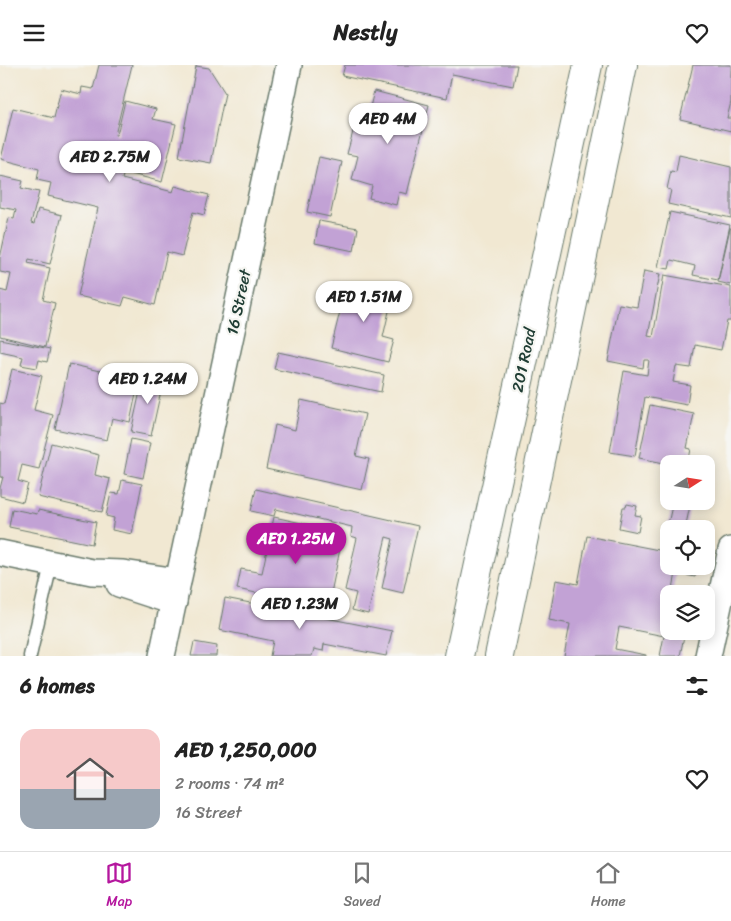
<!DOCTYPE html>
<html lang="en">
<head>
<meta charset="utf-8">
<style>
	body { margin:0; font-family:Sriracha,sans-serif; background:#f2f2f2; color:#222; height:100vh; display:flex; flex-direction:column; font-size:19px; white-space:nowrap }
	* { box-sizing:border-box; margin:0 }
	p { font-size:16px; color:#767676 }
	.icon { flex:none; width:28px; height:28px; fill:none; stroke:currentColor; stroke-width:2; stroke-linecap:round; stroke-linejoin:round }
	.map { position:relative; height:591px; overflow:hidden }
	.sheet { display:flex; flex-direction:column; background:#fff; flex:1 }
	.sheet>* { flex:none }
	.needle { width:32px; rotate:78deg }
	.controls { position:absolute; left:660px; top:390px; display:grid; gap:10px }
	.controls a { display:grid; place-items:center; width:55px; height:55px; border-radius:10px; background:#fff; box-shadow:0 2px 12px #0003; font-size:25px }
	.price { position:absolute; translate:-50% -42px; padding:0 11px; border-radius:18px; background:#fff; color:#222; font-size:16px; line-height:32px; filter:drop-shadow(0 1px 2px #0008) }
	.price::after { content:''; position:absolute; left:50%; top:30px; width:15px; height:11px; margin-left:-8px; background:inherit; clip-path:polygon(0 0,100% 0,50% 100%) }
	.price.current { background:#b5179e; color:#fff }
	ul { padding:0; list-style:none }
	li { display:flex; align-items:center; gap:15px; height:125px; padding:0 20px }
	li+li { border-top:1px solid #e0e0e0 }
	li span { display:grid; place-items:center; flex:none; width:140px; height:100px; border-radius:15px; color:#555 }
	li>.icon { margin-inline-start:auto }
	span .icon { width:60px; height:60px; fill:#fffc; stroke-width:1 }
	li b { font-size:21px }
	h2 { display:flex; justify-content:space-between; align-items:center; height:60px; padding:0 20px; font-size:21px }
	header { display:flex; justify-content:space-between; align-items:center; height:65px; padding:0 20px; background:#fff; font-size:22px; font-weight:700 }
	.menu { display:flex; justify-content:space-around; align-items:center; height:70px; border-top:1px solid #e0e0e0; background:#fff; font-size:14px; color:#767676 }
	.menu a { display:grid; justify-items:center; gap:2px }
	.menu .current { color:#b5179e }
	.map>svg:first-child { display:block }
</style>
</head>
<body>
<header><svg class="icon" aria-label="menu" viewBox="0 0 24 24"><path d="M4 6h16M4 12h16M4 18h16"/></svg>Nestly<svg class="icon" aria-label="heart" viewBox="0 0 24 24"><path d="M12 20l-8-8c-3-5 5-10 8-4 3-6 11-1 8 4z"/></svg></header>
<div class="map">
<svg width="731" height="591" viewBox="0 0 731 591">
	<rect width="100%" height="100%" fill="#f6f6f2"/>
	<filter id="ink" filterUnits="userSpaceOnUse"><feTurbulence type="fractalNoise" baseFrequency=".02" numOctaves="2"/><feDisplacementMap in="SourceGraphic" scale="10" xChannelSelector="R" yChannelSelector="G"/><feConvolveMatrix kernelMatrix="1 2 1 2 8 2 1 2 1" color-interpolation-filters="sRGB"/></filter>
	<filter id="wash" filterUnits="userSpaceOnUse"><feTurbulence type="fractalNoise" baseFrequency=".0096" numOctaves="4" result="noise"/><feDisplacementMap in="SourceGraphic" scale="20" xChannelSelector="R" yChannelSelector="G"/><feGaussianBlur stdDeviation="1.12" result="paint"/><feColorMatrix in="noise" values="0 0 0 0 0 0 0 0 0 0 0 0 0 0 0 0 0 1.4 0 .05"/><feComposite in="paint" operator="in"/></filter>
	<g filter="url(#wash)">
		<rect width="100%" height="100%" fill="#f1e8d2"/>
		<g id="blocks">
			<!-- building -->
			<g fill="#c2a2d5">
				<path d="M 99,0 L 132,0 L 115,70 L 117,70 L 125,36 L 156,44 L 153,54 L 176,59 L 162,117 L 124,107 L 122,114 L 173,127 L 175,121 L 209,130 L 204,150 L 193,147 L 182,191 L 167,187 L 155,240 L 125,232 L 122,241 L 78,231 L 98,143 L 48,131 L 51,118 L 37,115 L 39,104 L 1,94 L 13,43 L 54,53 L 61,24 L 81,29 L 82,22 L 93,24 Z"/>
				<path d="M 345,0 L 517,0 L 513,21 L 452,9 L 447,33 L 342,11 Z"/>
				<path d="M 693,0 L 731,0 L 731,37 L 727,53 L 731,53 L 731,66 L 680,54 Z"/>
				<path d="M 196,1 L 209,3 L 225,28 L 211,98 L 179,92 Z"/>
				<path d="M 374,26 L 429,40 L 407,129 L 399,127 L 396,140 L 369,133 L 372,121 L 352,115 L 358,91 L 347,89 L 358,48 L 368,50 Z"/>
				<path d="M 679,90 L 731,102 L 731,153 L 668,139 L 671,125 L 667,124 L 671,106 L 676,107 Z"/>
				<path d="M 319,92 L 342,97 L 330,152 L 307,147 Z"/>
				<path d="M 0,111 L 23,116 L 21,123 L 39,127 L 31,158 L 34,159 L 38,144 L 62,150 L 50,199 L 29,194 L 28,198 L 50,203 L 43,235 L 55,238 L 45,282 L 0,271 L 0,225 L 7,227 L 11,209 L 0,207 L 0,193 L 9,153 L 14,154 L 16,145 L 0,142 Z"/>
				<path d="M 670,147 L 730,160 L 718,215 L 693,210 L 695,201 L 671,195 L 669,204 L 658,202 Z"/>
				<path d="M 319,156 L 358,163 L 354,186 L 315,178 Z"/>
				<path d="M 730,163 L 731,163 L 731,220 L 718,217 Z"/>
				<path d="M 644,206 L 660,209 L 648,271 L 653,272 L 664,210 L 731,222 L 731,256 L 727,256 L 721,285 L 695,280 L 691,303 L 676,301 L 673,317 L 690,320 L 687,340 L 645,332 L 635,391 L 610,387 L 624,306 L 647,310 L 649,295 L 644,295 L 643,303 L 608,296 L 619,239 L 637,242 Z"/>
				<path d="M 347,218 L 393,229 L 383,272 L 394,275 L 388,297 L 331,283 Z"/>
				<path d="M 0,274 L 50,284 L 47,297 L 39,295 L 37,303 L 21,300 L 23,292 L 0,287 Z"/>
				<path d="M 278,287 L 384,310 L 381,327 L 274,304 Z"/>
				<path d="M 69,299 L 139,315 L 130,357 L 112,353 L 107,375 L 55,364 Z"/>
				<path d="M 12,304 L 42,311 L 34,345 L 53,350 L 39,404 L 22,400 L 18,416 L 28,419 L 23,437 L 0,431 L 0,423 L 3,412 L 0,412 L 0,338 L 4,339 Z"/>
				<path d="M 144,308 L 164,312 L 151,371 L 131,367 Z"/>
				<path d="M 301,335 L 365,349 L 356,391 L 369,394 L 362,425 L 266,404 L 275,360 L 295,365 Z"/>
				<path d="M 650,340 L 694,349 L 687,383 L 691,384 L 688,399 L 669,399 L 639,393 Z"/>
				<path d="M 131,374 L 150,378 L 143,413 L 124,409 Z"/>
				<path d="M 51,378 L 99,390 L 95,410 L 110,414 L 102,447 L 38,432 Z"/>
				<path d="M 122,415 L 142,419 L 132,469 L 112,465 L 114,453 L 106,451 L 111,428 L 119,429 Z"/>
				<path d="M 256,424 L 418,461 L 403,528 L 382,523 L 393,474 L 386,472 L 368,549 L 352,545 L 356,528 L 345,525 L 357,473 L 351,471 L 352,462 L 276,444 L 274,451 L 251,446 Z"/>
				<path d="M 673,436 L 691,436 L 685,464 L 669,464 L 669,474 L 665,473 Z"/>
				<path d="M 627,439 L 637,441 L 635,450 L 641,451 L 638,467 L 619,463 L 623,442 L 626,442 Z"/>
				<path d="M 12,444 L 37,449 L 38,445 L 96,457 L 92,479 L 9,462 Z"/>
				<path d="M 274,452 L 320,462 L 319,467 L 337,471 L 335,483 L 340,484 L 328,543 L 237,524 L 241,504 L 262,508 Z"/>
				<path d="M 587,471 L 669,487 L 669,501 L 697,501 L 695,512 L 676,508 L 672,529 L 669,529 L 669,546 L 667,552 L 669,553 L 669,566 L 685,566 L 680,591 L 660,591 L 664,571 L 619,562 L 615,584 L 646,590 L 646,591 L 564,591 L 570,559 L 549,555 L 556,515 L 578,519 Z"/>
				<path d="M 225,533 L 392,566 L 386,591 L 324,579 L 323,586 L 314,584 L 312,591 L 270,591 L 273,576 L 219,565 Z"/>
				<path d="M 194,577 L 217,581 L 216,591 L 191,591 Z"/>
			</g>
		</g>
	</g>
	<g filter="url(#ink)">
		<use href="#blocks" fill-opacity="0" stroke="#68796b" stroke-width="1"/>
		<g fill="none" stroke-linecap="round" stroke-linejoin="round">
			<defs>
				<path id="lane" d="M 30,591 L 51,499"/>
				<g id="street">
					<path d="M 0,488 L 92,507 L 123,508 L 178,516"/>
					<path d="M 119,519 L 174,537"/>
					<path d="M 162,591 L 289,0"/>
					<path d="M 708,591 L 731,485"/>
				</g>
				<g id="secondary">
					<path d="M 459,591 L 588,0"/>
					<path d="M 499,591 L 623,0"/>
				</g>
			</defs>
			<!-- lane casing -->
			<use href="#lane" stroke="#68796b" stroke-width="15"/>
			<!-- street casing -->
			<use href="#street" stroke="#68796b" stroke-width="28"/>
			<!-- secondary casing -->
			<use href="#secondary" stroke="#68796b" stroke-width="30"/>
			<!-- lane -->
			<use href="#lane" stroke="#fff" stroke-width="12"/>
			<!-- street -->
			<use href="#street" stroke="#fff" stroke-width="25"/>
			<!-- secondary -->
			<use href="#secondary" stroke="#fff" stroke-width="28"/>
		</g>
	</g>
	<g text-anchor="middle" stroke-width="4.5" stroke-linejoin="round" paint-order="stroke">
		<!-- street labels -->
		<g font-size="16" fill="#1f3d34" stroke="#f6f6f2">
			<text transform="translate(238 237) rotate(-78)" y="6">16 Street</text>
			<text transform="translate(523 295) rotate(-78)" y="6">201 Road</text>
		</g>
	</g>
</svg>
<div class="controls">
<a><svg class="needle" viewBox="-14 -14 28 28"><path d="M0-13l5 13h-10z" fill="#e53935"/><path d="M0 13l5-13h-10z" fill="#767676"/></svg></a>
<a><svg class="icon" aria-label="locate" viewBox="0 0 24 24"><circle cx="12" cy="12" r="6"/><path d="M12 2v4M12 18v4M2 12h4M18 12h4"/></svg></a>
<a><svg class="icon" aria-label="layers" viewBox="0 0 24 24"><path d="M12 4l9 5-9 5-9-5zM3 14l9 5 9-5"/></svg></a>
</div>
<b class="price" style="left:388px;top:80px">AED 4M</b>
<b class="price" style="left:110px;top:118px">AED 2.75M</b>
<b class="price" style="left:364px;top:258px">AED 1.51M</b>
<b class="price" style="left:148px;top:340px">AED 1.24M</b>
<b class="price current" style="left:296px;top:500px">AED 1.25M</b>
<b class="price" style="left:300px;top:565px">AED 1.23M</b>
</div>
<section class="sheet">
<h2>6 homes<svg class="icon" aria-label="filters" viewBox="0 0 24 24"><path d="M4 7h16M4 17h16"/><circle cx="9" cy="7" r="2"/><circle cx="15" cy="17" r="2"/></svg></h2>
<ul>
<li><span style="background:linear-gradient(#f6c9c9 60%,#9aa5b1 0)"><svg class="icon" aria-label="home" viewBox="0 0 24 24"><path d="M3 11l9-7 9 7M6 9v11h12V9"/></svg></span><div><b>AED 1,250,000</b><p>2 rooms · 74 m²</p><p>16 Street</p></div><svg class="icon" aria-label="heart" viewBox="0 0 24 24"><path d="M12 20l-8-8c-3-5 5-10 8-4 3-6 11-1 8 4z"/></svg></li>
</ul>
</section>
<nav class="menu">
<a class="current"><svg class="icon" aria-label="map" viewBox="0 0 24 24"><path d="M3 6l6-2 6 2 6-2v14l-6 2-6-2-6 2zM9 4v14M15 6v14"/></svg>Map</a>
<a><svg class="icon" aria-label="saved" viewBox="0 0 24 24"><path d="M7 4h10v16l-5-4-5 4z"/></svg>Saved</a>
<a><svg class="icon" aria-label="home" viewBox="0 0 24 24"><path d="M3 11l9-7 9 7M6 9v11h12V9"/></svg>Home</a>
</nav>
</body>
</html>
